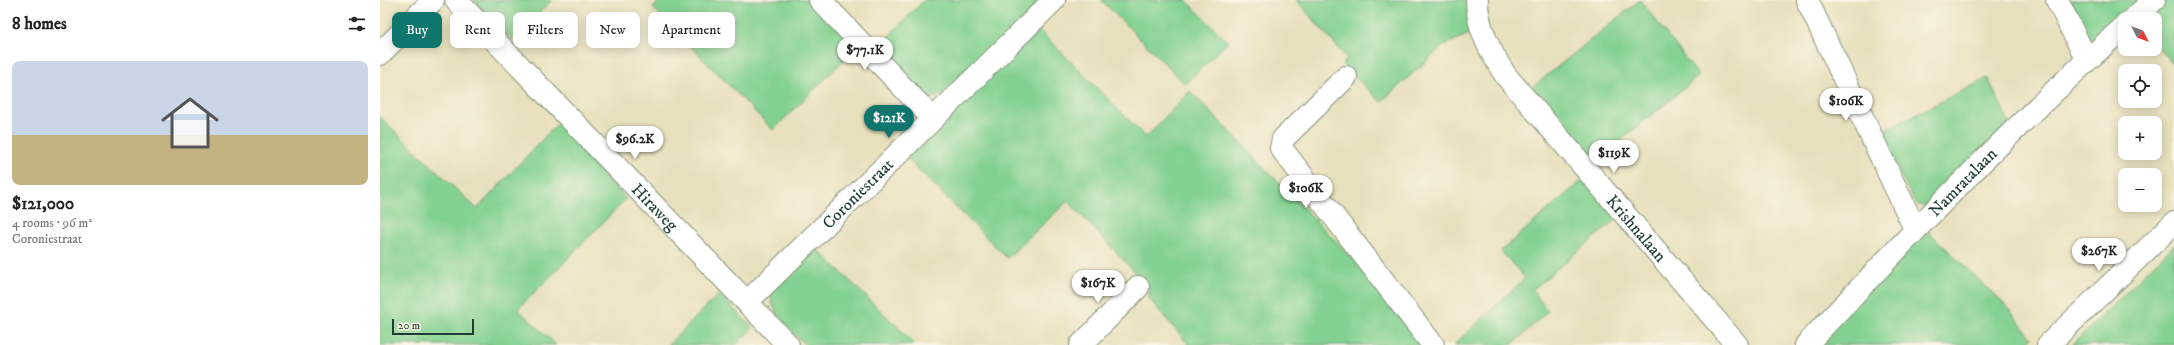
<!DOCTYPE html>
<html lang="en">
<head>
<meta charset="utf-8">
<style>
	body { margin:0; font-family:"IM FELL DW Pica",serif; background:#f6f6f6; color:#222; height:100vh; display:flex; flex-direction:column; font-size:15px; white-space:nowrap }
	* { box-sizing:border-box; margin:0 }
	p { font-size:13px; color:#767676 }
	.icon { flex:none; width:22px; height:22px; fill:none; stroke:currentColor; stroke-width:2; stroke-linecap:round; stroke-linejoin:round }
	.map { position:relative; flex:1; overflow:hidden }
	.sheet { display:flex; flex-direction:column; background:#fff; width:380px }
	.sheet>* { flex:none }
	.guide { position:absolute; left:12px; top:12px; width:380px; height:36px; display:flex; gap:8px }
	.needle { width:26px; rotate:132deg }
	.buttons { position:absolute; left:1738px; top:12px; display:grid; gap:8px }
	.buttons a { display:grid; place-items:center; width:44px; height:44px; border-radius:8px; background:#fff; box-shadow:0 2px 10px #0003; font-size:20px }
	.scale { position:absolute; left:12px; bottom:10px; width:82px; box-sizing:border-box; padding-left:4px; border:2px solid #1f3d34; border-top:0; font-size:11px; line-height:14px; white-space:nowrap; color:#1f3d34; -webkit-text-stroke:3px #fcf5e5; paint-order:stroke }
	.price { position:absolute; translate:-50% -34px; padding:0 9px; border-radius:14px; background:#fff; color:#222; font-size:13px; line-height:26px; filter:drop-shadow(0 1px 2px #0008) }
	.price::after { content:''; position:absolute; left:50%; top:24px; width:12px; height:9px; margin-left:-6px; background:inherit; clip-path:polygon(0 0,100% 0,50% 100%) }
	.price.current { background:#0f766e; color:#fff }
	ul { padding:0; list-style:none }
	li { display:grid; align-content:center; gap:8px; height:212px; padding:0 12px }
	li+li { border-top:1px solid #e0e0e0 }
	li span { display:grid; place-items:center; height:124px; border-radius:8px; color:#555 }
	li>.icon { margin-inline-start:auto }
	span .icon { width:72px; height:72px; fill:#fffc; stroke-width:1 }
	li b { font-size:17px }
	h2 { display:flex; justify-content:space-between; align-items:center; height:48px; padding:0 12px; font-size:17px }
	.chip { padding:0 14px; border-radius:8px; background:#fff; box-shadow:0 2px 10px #0003; font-size:14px; line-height:36px }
	.chip.current { background:#0f766e; color:#fff }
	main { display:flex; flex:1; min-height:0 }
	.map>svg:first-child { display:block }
</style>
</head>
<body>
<main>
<section class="sheet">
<h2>8 homes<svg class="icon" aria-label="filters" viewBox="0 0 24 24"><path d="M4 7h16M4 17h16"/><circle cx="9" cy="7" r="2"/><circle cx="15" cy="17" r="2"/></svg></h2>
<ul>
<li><span style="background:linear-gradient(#c9d6e8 60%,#c2b280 0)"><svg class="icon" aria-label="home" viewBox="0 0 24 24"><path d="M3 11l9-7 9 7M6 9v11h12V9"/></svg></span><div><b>$121,000</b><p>4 rooms · 96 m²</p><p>Coroniestraat</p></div></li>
</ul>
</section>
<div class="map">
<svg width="1794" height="345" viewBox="0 0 1794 345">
	<rect width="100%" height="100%" fill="#fcf5e5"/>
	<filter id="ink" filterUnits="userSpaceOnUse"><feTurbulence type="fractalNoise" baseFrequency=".025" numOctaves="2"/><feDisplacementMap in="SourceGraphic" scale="8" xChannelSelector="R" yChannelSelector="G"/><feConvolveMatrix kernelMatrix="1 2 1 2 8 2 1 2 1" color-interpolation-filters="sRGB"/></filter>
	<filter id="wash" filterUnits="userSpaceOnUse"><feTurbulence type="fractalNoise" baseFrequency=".012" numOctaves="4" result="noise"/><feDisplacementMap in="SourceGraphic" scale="16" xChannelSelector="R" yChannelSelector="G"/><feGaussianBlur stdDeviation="0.9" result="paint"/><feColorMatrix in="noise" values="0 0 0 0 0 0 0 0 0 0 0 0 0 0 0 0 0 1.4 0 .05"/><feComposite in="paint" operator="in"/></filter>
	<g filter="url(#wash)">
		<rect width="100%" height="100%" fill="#e7e0bc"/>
		<!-- green -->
		<g fill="#83d190" stroke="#518762">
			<path d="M 94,0 L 172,0 L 132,40 Z"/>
			<path d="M 281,0 L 431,0 L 476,48 L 393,130 L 273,8 Z"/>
			<path d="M 544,0 L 662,0 L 567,93 L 550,99 L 543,96 L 495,50 Z"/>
			<path d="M 721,0 L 806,0 L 848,42 L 805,84 Z"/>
			<path d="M 916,0 L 1090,0 L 1094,32 L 1064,45 L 1001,102 L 962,64 L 968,59 Z"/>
			<path d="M 1260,0 L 1319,76 L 1212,164 L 1149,90 Z"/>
			<path d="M 1686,0 L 1765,0 L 1717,40 C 1700,39 1693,13 1686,0 Z"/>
			<path d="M 1787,0 L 1794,0 L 1794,65 L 1775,44 L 1775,19 L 1767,19 Z"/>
			<path d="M 658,29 L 766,137 L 810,91 L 980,266 L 1043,345 L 809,345 L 769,299 L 769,287 L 688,201 L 627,258 L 526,157 Z"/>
			<path d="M 1608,78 L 1630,125 L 1545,206 L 1538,205 L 1533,200 L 1500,132 Z"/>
			<path d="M 0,117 L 97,209 L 177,124 L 246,199 L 138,309 L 176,345 L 0,345 Z"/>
			<path d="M 1206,177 L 1239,217 L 1152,290 L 1168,311 L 1132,345 L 1074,345 L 1145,278 L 1121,251 Z"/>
			<path d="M 1547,230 L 1628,308 L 1652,338 L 1645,345 L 1436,345 Z"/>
			<path d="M 1794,245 L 1794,345 L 1692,345 Z"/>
			<path d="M 434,246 L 534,343 L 532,345 L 425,345 L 398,317 L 391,300 L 392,290 Z"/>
			<path d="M 339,294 L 373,328 L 356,345 L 288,345 Z"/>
		</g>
	</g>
	<g filter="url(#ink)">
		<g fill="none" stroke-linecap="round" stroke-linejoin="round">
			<defs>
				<g id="minor">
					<path id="s1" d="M 76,0 L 408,345"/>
					<path d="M 440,0 L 553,119"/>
					<path id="s2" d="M 1097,0 C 1097,28 1111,53 1126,76 L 1357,345"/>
					<path d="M 1427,0 L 1535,229"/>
					<path d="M 1677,0 L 1707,60"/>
					<path d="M 1753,19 L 1774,0"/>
					<path d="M 0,54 L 53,0"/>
					<path d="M 966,77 L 903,139 L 901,148 L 1053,345"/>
					<path id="s3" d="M 367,302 L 674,0"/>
					<path d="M 701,345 L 758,287"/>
					<path id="s4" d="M 1426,345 C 1529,236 1633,126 1745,26"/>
					<path d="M 1668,345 L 1794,223"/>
				</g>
			</defs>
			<!-- minor casing -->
			<use href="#minor" stroke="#838e78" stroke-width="24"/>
			<!-- minor -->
			<use href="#minor" stroke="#fff" stroke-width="22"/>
		</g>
	</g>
	<g text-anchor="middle" stroke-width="3" stroke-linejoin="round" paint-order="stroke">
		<!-- street labels -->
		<g font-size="17" fill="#1f3d34" stroke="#fcf5e5">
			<text dy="6" stroke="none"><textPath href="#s4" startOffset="226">Namratalaan</textPath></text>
			<text dy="6" stroke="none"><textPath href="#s3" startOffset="155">Coroniestraat</textPath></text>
			<text dy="6" stroke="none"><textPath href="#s1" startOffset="287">Hiraweg</textPath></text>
			<text dy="6" stroke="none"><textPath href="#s2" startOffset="283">Krishnalaan</textPath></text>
		</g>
	</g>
</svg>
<div class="buttons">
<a><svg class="needle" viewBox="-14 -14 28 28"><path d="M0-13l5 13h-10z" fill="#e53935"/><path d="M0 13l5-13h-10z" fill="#767676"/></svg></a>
<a><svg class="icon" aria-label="locate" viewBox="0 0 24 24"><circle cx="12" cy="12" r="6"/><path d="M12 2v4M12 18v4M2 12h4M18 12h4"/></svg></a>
<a>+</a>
<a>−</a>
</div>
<div class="scale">20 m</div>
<b class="price" style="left:485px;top:71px">$77.1K</b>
<b class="price" style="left:1466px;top:122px">$106K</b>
<b class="price current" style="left:509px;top:139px">$121K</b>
<b class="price" style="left:255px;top:160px">$96.2K</b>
<b class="price" style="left:1234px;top:174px">$119K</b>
<b class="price" style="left:926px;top:209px">$106K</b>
<b class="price" style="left:1719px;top:272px">$267K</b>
<b class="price" style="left:718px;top:304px">$167K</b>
<div class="guide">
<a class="chip current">Buy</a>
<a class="chip">Rent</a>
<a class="chip">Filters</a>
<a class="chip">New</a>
<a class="chip">Apartment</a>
</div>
</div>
</main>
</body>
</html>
